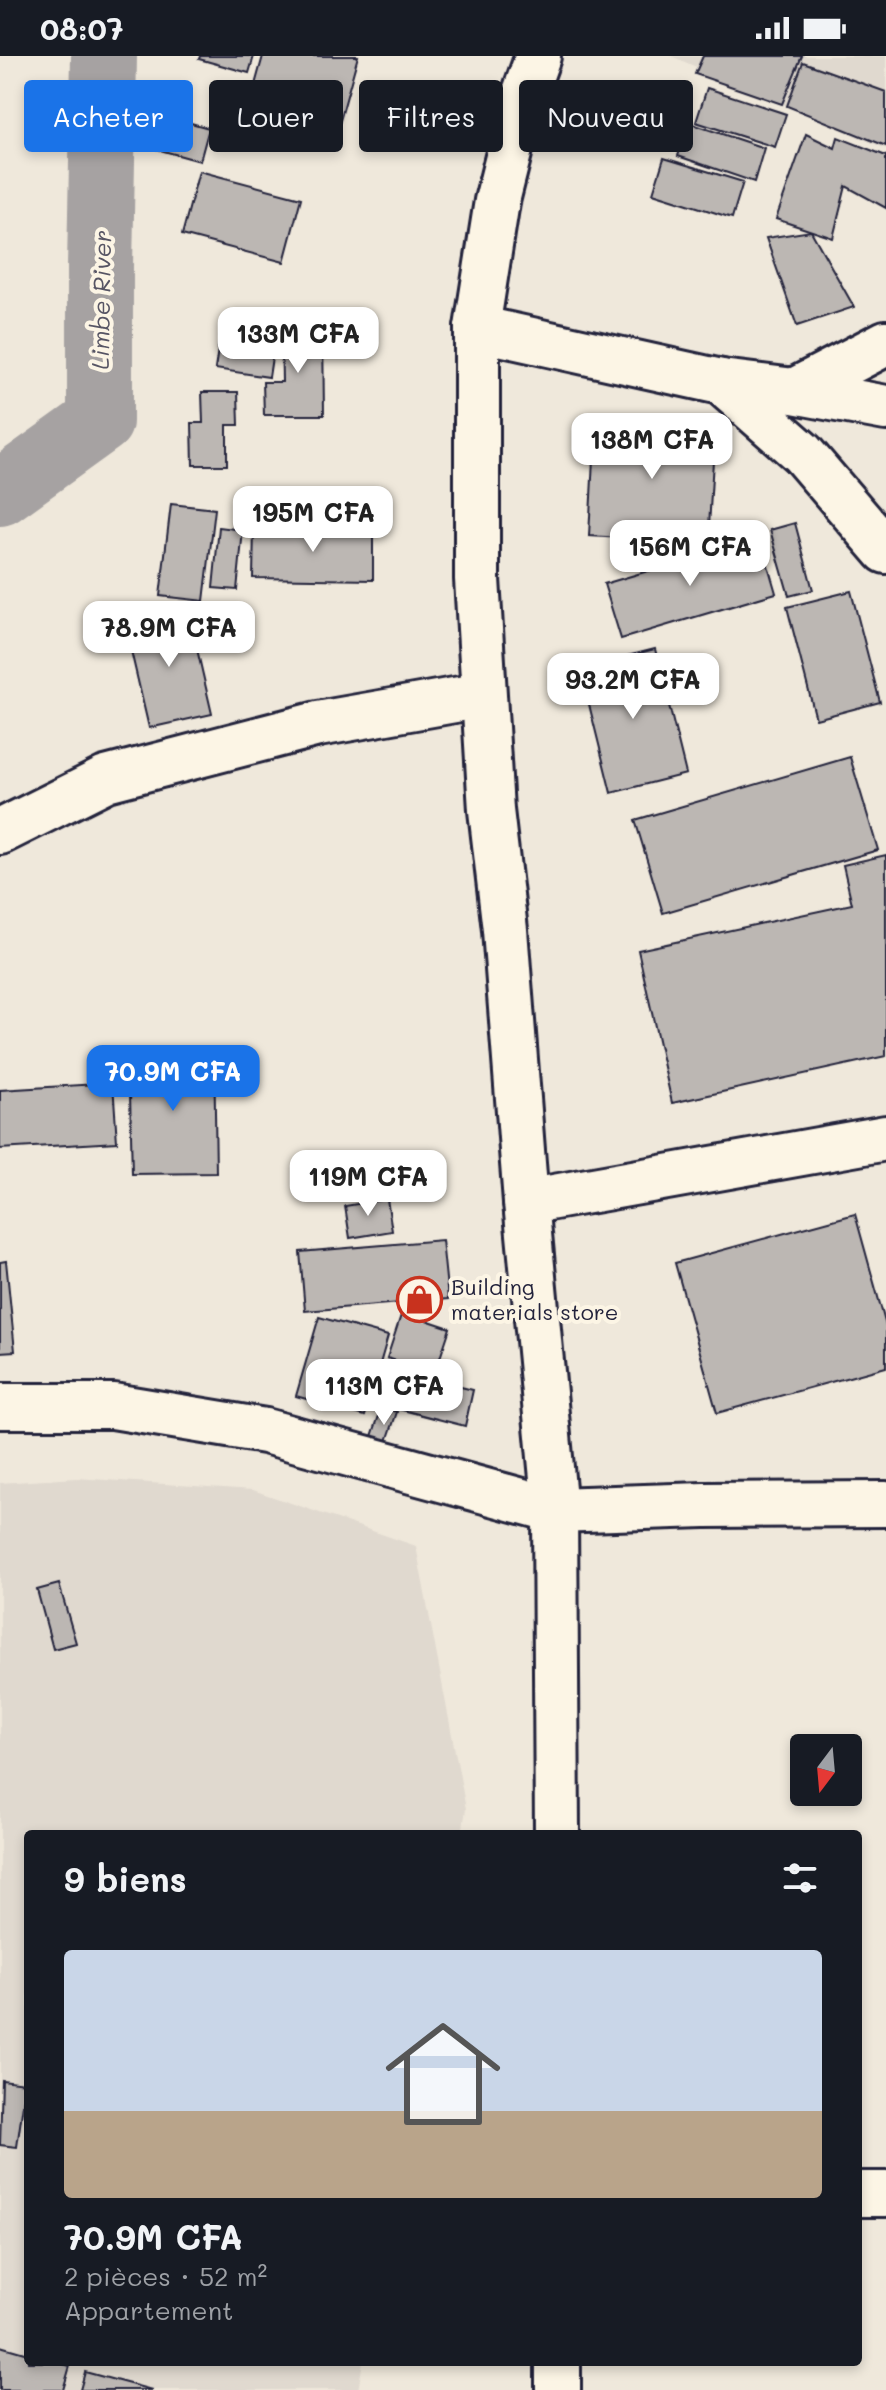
<!DOCTYPE html>
<html lang="fr">
<head>
<meta charset="utf-8">
<style>
	body { margin:0; font-family:Mali,sans-serif; background:#20242c; color:#f1f3f6; height:100vh; display:flex; flex-direction:column; font-size:30px; white-space:nowrap }
	* { box-sizing:border-box; margin:0 }
	p { font-size:26px; color:#9ea1a6 }
	.icon { flex:none; width:44px; height:44px; fill:none; stroke:currentColor; stroke-width:2; stroke-linecap:round; stroke-linejoin:round }
	.map { position:relative; flex:1; overflow:hidden }
	.panel { position:absolute; left:24px; top:1774px; width:838px; height:536px; display:flex; flex-direction:column; background:#171b24; border-radius:8px; box-shadow:0 4px 12px #0003 }
	.panel>* { flex:none }
	.guide { position:absolute; left:24px; top:24px; width:838px; height:72px; display:flex; gap:16px }
	.needle { width:52px; rotate:196deg }
	.buttons { position:absolute; left:790px; top:1678px; display:grid; gap:16px }
	.buttons a { display:grid; place-items:center; width:72px; height:72px; border-radius:8px; background:#171b24; box-shadow:0 4px 12px #0003; font-size:40px }
	.price { position:absolute; translate:-50% -68px; padding:0 18px; border-radius:16px; background:#fff; color:#222; font-size:26px; line-height:52px; filter:drop-shadow(0 2px 4px #0008) }
	.price::after { content:''; position:absolute; left:50%; top:48px; width:24px; height:18px; margin-left:-12px; background:inherit; clip-path:polygon(0 0,100% 0,50% 100%) }
	.price.current { background:#1a73e8; color:#fff }
	ul { padding:0; list-style:none }
	li { display:grid; align-content:center; gap:16px; height:424px; padding:0 40px }
	li+li { border-top:2px solid #363941 }
	li span { display:grid; place-items:center; height:248px; border-radius:8px; color:#555 }
	li>.icon { margin-inline-start:auto }
	span .icon { width:144px; height:144px; fill:#fffc; stroke-width:1 }
	li b { font-size:34px }
	h2 { display:flex; justify-content:space-between; align-items:center; height:96px; padding:0 40px; font-size:34px }
	.tag { padding:0 28px; border-radius:8px; background:#171b24; box-shadow:0 4px 12px #0003; font-size:28px; line-height:72px }
	.tag.current { background:#1a73e8; color:#fff }
	.status { display:flex; justify-content:space-between; align-items:center; height:56px; padding:0 40px; background:#171b24; direction:ltr }
	.status svg { height:22px; fill:currentColor }
	.map>svg:first-child { display:block }
</style>
</head>
<body>
<div class="status"><b>08:07</b><svg viewBox="0 0 49 12"><path d="M0 12V9h3v3zM5 12V6h3v6zM10 12V3h3v9zM15 12V0h3v12zM26 1h20v11H26zM47 4h2v5h-2z"/></svg></div>
<div class="map">
<svg width="886" height="2334" viewBox="0 0 886 2334">
	<rect width="100%" height="100%" fill="#efe8db"/>
	<filter id="ink" filterUnits="userSpaceOnUse"><feTurbulence type="fractalNoise" baseFrequency=".0125" numOctaves="2"/><feDisplacementMap in="SourceGraphic" scale="16" xChannelSelector="R" yChannelSelector="G"/><feConvolveMatrix kernelMatrix="1 2 1 2 8 2 1 2 1" color-interpolation-filters="sRGB"/></filter>
	<g filter="url(#ink)">
		<!-- built -->
		<g fill="#e0d9cf">
			<path d="M 671,0 L 886,0 L 886,93 Z"/>
			<path d="M 76,1422 L 253,1434 L 416,1490 L 466,1753 L 462,1778 L 28,1778 L 28,2306 L 363,2306 L 358,2334 L 0,2334 L 0,1427 Z"/>
		</g>
		<g fill="none" stroke-linecap="round" stroke-linejoin="round">
			<!-- river -->
			<path stroke="#a6a2a2" stroke-width="66" d="M 0,437 L 100,365 L 100,211 L 104,0"/>
		</g>
		<!-- building -->
		<g fill="#bcb7b3" stroke="#22223b" stroke-width="2">
			<path d="M 200,0 L 254,0 L 249,17 L 199,3 Z"/>
			<path d="M 263,0 L 358,0 L 338,72 L 250,47 Z"/>
			<path d="M 703,0 L 802,0 L 782,48 L 695,18 Z"/>
			<path d="M 803,6 L 886,36 L 886,90 L 787,50 Z"/>
			<path d="M 707,32 L 786,58 L 775,91 L 696,66 Z"/>
			<path d="M 158,58 L 209,72 L 200,105 L 149,91 Z"/>
			<path d="M 689,67 L 764,92 L 754,126 L 678,100 Z"/>
			<path d="M 806,78 L 835,92 L 838,81 L 886,100 L 886,152 L 846,130 L 833,182 L 776,163 Z"/>
			<path d="M 664,102 L 743,126 L 732,162 L 653,137 Z"/>
			<path d="M 199,115 L 301,142 L 284,206 L 182,179 Z"/>
			<path d="M 811,175 L 854,251 L 797,270 L 766,182 Z"/>
			<path d="M 323,271 L 324,359 L 264,359 L 263,326 L 282,326 L 281,272 Z"/>
			<path d="M 220,280 L 274,288 L 269,321 L 215,313 Z"/>
			<path d="M 202,336 L 238,336 L 239,369 L 227,369 L 227,409 L 193,409 L 192,367 L 203,367 Z"/>
			<path d="M 595,364 L 715,371 L 708,487 L 589,480 Z"/>
			<path d="M 171,448 L 215,453 L 204,545 L 160,540 Z"/>
			<path d="M 795,467 L 813,534 L 789,540 L 770,474 Z"/>
			<path d="M 219,471 L 243,474 L 237,534 L 213,532 Z"/>
			<path d="M 254,472 L 373,474 L 373,524 L 253,522 Z"/>
			<path d="M 760,482 L 776,537 L 621,583 L 604,528 Z"/>
			<path d="M 851,535 L 880,646 L 816,663 L 787,551 Z"/>
			<path d="M 188,554 L 212,658 L 149,672 L 125,569 Z"/>
			<path d="M 655,593 L 686,718 L 611,737 L 580,612 Z"/>
			<path d="M 850,701 L 878,794 L 663,857 L 635,764 Z"/>
			<path d="M 886,799 L 886,1000 L 672,1047 L 638,894 L 852,848 L 843,809 Z"/>
			<path d="M 214,995 L 216,1117 L 132,1118 L 129,997 Z"/>
			<path d="M 113,1027 L 117,1086 L 0,1093 L 0,1034 Z"/>
			<path d="M 387,1143 L 392,1175 L 350,1182 L 345,1150 Z"/>
			<path d="M 855,1158 L 886,1270 L 886,1311 L 717,1357 L 675,1207 Z"/>
			<path d="M 442,1184 L 448,1243 L 305,1255 L 300,1196 Z"/>
			<path d="M 6,1205 L 15,1295 L 0,1296 L 0,1206 Z"/>
			<path d="M 402,1256 L 450,1272 L 435,1317 L 387,1302 Z"/>
			<path d="M 319,1261 L 388,1280 L 365,1360 L 296,1340 Z"/>
			<path d="M 388,1313 L 473,1334 L 465,1370 L 379,1348 Z"/>
			<path d="M 382,1351 L 397,1356 L 385,1391 L 370,1386 Z"/>
			<path d="M 59,1528 L 76,1587 L 53,1593 L 37,1534 Z"/>
			<path d="M 2,2024 L 26,2027 L 17,2091 L 0,2089 Z"/>
			<path d="M 0,2290 L 28,2298 L 28,2306 L 55,2306 L 70,2310 L 63,2334 L 0,2334 Z"/>
			<path d="M 85,2316 L 152,2334 L 80,2334 Z"/>
		</g>
		<g fill="none" stroke-linecap="round" stroke-linejoin="round">
			<defs>
				<g id="minor">
					<path d="M 538,0 L 522,45 L 497,145 L 477,272 L 477,523 L 491,754 L 505,874 L 526,1146 L 555,1454 L 557,1778"/>
					<path d="M 477,272 L 721,326 L 802,397 L 886,495"/>
					<path d="M 721,326 L 794,335 L 886,352"/>
					<path d="M 794,335 L 886,287"/>
					<path d="M 0,776 L 106,723 L 318,668 L 483,639"/>
					<path d="M 526,1146 L 886,1082"/>
					<path d="M 0,1350 L 113,1350 L 265,1375 L 555,1454 L 704,1449 L 886,1448"/>
					<path d="M 858,2138 L 886,2138"/>
					<path d="M 558,2306 L 558,2334"/>
				</g>
			</defs>
			<!-- minor casing -->
			<use href="#minor" stroke="#22223b" stroke-width="50"/>
			<!-- minor -->
			<use href="#minor" stroke="#fcf5e5" stroke-width="44"/>
		</g>
	</g>
	<!-- icons -->
	<defs>
		<symbol id="shop-ring" viewBox="-11 -11 22 22"><circle r="9.5" fill="#fcf5e5" stroke="#c8321e" stroke-width="1.5"/><path d="M-5-2.5h2.3a2.7 3.5 0 0 1 5.4 0H5L5.5 6h-11ZM-1.5-2.5h3a1.5 2.3 0 0 0-3 0Z" fill="#c8321e"/></symbol>
	</defs>
	<g fill-rule="evenodd">
		<use href="#shop-ring" x="394" y="1218" width="51" height="51"/>
	</g>
	<g text-anchor="middle" stroke-width="8" stroke-linejoin="round" paint-order="stroke">
		<!-- poi labels -->
		<g font-size="22" fill="#22223b" stroke="#fcf5e5" text-anchor="start">
			<text x="451" y="1239">Building<tspan x="451" dy="25">materials store</tspan></text>
		</g>
		<!-- water labels -->
		<g font-size="24" font-style="italic" fill="#575564" stroke="#fcf5e5">
			<text transform="translate(102 244) rotate(-89)" y="8">Limbe River</text>
		</g>
	</g>
</svg>
<div class="buttons">
<a><svg class="needle" viewBox="-14 -14 28 28"><path d="M0-13l5 13h-10z" fill="#e53935"/><path d="M0 13l5-13h-10z" fill="#9ea1a6"/></svg></a>
</div>
<b class="price" style="left:298px;top:319px">133M CFA</b>
<b class="price" style="left:652px;top:425px">138M CFA</b>
<b class="price" style="left:313px;top:498px">195M CFA</b>
<b class="price" style="left:690px;top:532px">156M CFA</b>
<b class="price" style="left:169px;top:613px">78.9M CFA</b>
<b class="price" style="left:633px;top:665px">93.2M CFA</b>
<b class="price current" style="left:173px;top:1057px">70.9M CFA</b>
<b class="price" style="left:368px;top:1162px">119M CFA</b>
<b class="price" style="left:384px;top:1371px">113M CFA</b>
<div class="guide">
<a class="tag current">Acheter</a>
<a class="tag">Louer</a>
<a class="tag">Filtres</a>
<a class="tag">Nouveau</a>
</div>
<section class="panel">
<h2>9 biens<svg class="icon" aria-label="filters" viewBox="0 0 24 24"><path d="M4 7h16M4 17h16"/><circle cx="9" cy="7" r="2"/><circle cx="15" cy="17" r="2"/></svg></h2>
<ul>
<li><span style="background:linear-gradient(#c9d6e8 65%,#b9a48a 0)"><svg class="icon" aria-label="home" viewBox="0 0 24 24"><path d="M3 11l9-7 9 7M6 9v11h12V9"/></svg></span><div><b>70.9M CFA</b><p>2 pièces · 52 m²</p><p>Appartement</p></div></li>
</ul>
</section>
</div>
</body>
</html>
